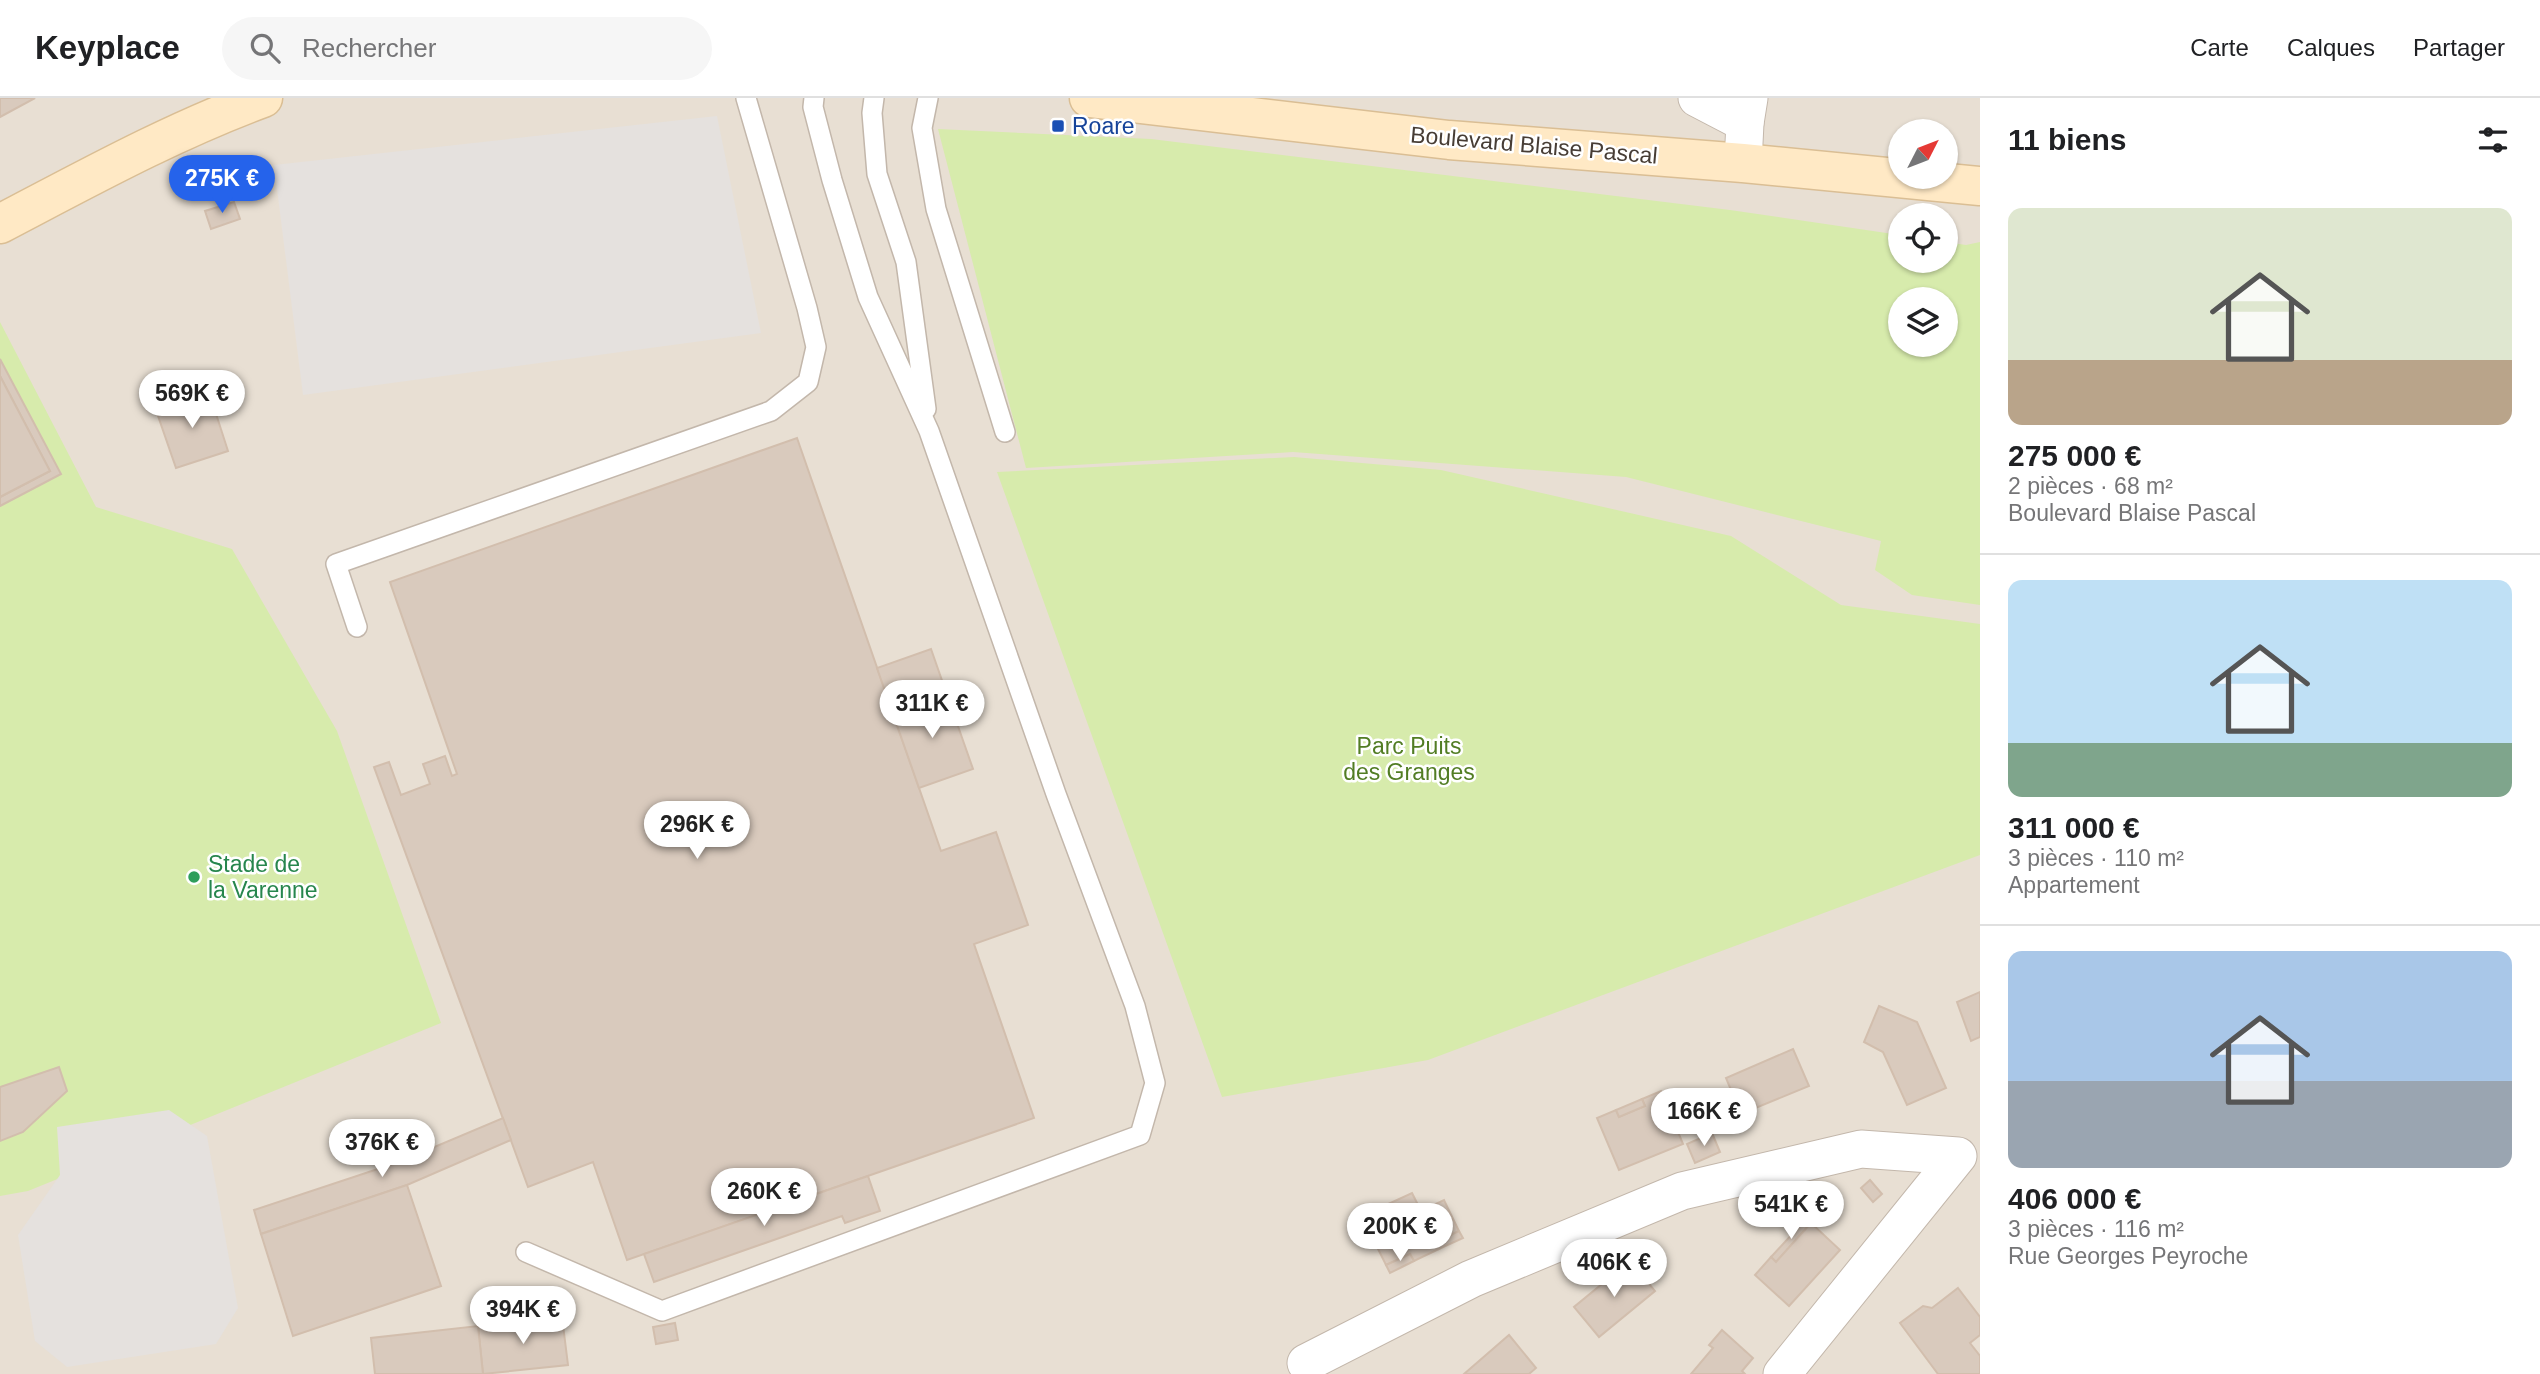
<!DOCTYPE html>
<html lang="fr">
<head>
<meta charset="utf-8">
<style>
	body { margin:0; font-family:Helvetica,sans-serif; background:#f6f6f6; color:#202124; height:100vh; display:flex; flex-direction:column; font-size:26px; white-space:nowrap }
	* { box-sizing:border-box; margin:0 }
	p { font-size:23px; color:#757577 }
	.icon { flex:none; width:38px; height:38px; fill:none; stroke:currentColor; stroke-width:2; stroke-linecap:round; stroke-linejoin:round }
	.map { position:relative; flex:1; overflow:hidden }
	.details { display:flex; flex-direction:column; background:#fff; width:560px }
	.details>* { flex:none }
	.needle { width:46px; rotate:48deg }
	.fabs { position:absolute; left:1888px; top:21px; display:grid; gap:14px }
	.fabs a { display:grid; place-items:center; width:70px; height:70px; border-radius:50%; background:#fff; box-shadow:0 2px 5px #0004; font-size:35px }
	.price { position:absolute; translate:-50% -60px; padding:0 16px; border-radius:24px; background:#fff; color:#222; font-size:23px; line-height:46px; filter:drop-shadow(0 2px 4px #0008) }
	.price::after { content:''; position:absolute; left:50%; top:42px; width:21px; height:16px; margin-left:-10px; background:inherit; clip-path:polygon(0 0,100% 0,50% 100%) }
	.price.active { background:#2563eb; color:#fff }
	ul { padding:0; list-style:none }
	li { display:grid; align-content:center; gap:14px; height:371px; padding:0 28px }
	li+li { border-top:2px solid #e0e0e0 }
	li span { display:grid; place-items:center; height:217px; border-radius:14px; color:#555 }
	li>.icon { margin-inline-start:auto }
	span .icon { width:126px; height:126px; fill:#fffc; stroke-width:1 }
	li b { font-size:30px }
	h2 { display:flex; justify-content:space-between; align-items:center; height:84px; padding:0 28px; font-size:30px }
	header { display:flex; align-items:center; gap:42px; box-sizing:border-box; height:98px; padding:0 35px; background:#fff; border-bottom:2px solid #e0e0e0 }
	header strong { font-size:33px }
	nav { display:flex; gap:38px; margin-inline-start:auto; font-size:24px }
	.search { width:490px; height:63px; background:#f6f6f6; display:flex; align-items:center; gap:18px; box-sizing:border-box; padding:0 24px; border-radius:38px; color:#757577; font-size:26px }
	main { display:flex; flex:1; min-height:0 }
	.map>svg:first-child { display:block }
</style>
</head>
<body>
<header>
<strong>Keyplace</strong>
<div class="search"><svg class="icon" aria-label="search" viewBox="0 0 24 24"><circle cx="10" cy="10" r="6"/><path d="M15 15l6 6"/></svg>Rechercher</div>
<nav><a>Carte</a><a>Calques</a><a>Partager</a></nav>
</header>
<main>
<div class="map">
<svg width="1980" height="1276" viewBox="0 0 1980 1276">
	<rect width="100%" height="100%" fill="#f4eee6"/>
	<!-- residential -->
	<path fill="#e8dfd3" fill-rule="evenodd" d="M 0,0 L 1980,0 L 1980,1276 L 0,1276 ZM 1900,33 L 1946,33 L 1946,79 L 1900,79 ZM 1900,117 L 1946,117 L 1946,163 L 1900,163 ZM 1900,201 L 1946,201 L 1946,247 L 1900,247 Z"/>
	<!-- green -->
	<g fill="#d7ebac" fill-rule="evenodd">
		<path d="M 938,31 L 1151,41 L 1730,112 L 1900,137 L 1900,163 L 1946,163 L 1946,144 L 1966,147 L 1980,144 L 1980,507 L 1912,497 L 1875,472 L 1881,443 L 1626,379 L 1293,354 L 1026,370 ZM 1946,201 L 1946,247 L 1900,247 L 1900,201 Z"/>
		<path d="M 0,224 L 96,409 L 232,451 L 337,633 L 441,925 L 28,1093 L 0,1098 Z"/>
		<path d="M 1294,359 L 1441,372 L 1731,438 L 1841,507 L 1980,526 L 1980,757 L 1428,962 L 1222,999 L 997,374 Z"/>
	</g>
	<!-- parking -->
	<g fill="#e5e1de">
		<path d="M 717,18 L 761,235 L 303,297 L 274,67 Z"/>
		<path d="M 169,1012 L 207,1038 L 238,1210 L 216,1246 L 67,1269 L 35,1243 L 18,1137 L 60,1077 L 57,1029 Z"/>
	</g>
	<!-- building -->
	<g fill="#d9cabd" stroke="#d2bead" stroke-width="2">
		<path d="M 0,0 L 35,0 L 0,19 Z"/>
		<path d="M 234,104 L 240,121 L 211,131 L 205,113 Z"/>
		<path d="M 0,261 L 61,376 L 0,408 L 0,399 L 50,373 L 0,278 Z"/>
		<path d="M 0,278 L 50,373 L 0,399 Z"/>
		<path d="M 209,294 L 228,353 L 176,370 L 156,312 Z"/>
		<path d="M 797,340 L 941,753 L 996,734 L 1028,827 L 974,846 L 1034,1020 L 627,1162 L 593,1064 L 528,1089 L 374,669 L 389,664 L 401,697 L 430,686 L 423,666 L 445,658 L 452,678 L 457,676 L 390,484 Z"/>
		<path d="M 931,551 L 946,594 L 892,613 L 877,570 Z"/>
		<path d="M 946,594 L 973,671 L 919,690 L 892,613 Z"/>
		<path d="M 1980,894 L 1980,939 L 1971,943 L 1957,904 Z"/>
		<path d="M 1879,908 L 1917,924 L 1946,990 L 1907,1007 L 1883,954 L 1864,944 Z"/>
		<path d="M 1793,951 L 1809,988 L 1741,1016 L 1726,980 Z"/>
		<path d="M 59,969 L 67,993 L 23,1034 L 0,1043 L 0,989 Z"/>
		<path d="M 1661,993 L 1683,1046 L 1619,1072 L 1597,1020 L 1616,1012 L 1619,1019 L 1645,1008 L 1642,1001 Z"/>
		<path d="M 1642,1001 L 1645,1008 L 1619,1019 L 1616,1012 Z"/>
		<path d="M 503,1020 L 511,1042 L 407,1087 L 261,1136 L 254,1112 L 399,1064 Z"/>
		<path d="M 1712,1035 L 1720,1054 L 1695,1065 L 1687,1046 Z"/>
		<path d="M 868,1078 L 880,1113 L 845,1125 L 842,1118 L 654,1184 L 644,1156 Z"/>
		<path d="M 1870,1082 L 1882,1096 L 1873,1104 L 1861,1090 Z"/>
		<path d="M 407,1087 L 441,1188 L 293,1238 L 261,1136 Z"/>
		<path d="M 1412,1095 L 1421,1113 L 1444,1102 L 1459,1133 L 1436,1144 L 1439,1151 L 1414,1163 L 1410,1156 L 1386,1167 L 1371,1137 L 1395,1125 L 1386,1107 Z"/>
		<path d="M 1806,1121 L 1811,1125 L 1776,1164 L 1771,1159 Z"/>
		<path d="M 1811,1125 L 1840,1152 L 1789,1208 L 1755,1177 L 1771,1159 L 1776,1164 Z"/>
		<path d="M 1459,1133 L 1463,1140 L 1439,1151 L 1436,1144 Z"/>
		<path d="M 1410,1156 L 1414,1163 L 1390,1175 L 1386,1167 Z"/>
		<path d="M 1630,1163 L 1655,1193 L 1599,1239 L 1574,1209 Z"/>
		<path d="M 1958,1190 L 1980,1219 L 1980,1237 L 1970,1245 L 1980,1258 L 1980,1276 L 1938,1276 L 1900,1225 L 1923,1208 L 1932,1210 Z"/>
		<path d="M 562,1219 L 568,1267 L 483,1276 L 478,1228 Z"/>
		<path d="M 675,1225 L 678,1242 L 656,1246 L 653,1229 Z"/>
		<path d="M 478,1228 L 483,1276 L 375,1276 L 371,1240 Z"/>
		<path d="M 1722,1232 L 1753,1260 L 1742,1273 L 1745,1276 L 1691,1276 L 1713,1250 L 1709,1247 Z"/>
		<path d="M 1509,1237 L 1536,1270 L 1529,1276 L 1464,1276 Z"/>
	</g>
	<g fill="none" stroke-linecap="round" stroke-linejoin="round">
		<defs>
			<g id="service">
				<path d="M 874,0 L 872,15 L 877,76 L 906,164 L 926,311"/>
				<path d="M 928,0 L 922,30 L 936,111 L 1005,334"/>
				<path d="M 357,529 L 336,466 L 771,313 L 808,284 L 816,249 L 807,210 L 746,0"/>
				<path d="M 526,1154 L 662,1213 L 1140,1037 L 1155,985 L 1135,908 L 1056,696 L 929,333 L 868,199 L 832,82 L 813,9 L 814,0"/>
			</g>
			<g id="minor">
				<path d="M 1697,0 L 1745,25"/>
				<path d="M 1743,65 L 1745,25 L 1749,0"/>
				<path d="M 1306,1265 L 1471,1181 L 1682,1093 L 1861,1051 L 1958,1058 L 1782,1276"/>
			</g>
			<g id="secondary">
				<path d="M 1089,0 L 1449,42 L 1743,65 L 1980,88"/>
				<path d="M 0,126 C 86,81 171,34 263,0"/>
			</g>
		</defs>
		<!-- service casing -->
		<use href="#service" stroke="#c3b7ab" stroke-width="22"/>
		<!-- minor casing -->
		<use href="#minor" stroke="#c3b7ab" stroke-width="39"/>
		<!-- secondary casing -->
		<use href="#secondary" stroke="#dabe94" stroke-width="41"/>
		<!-- service -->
		<use href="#service" stroke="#fff" stroke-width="19"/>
		<!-- minor -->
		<use href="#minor" stroke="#fff" stroke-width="37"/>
		<!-- secondary -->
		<use href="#secondary" stroke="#ffe9c5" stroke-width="38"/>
	</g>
	<!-- markers -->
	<rect fill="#1a4fb4" stroke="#fff" stroke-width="2.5" x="1051" y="21" width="14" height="14" rx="3.5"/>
	<circle fill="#2e9e5b" stroke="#fff" stroke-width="2.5" cx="194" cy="779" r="7"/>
	<g text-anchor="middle" stroke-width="5" stroke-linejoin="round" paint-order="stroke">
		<!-- transit labels -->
		<g font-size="23" fill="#164399" stroke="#fff" text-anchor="start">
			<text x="1072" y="36">Roare</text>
		</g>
		<!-- street labels -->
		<g font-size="23" fill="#473d35" stroke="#fff">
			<text transform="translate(1534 47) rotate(5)" y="8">Boulevard Blaise Pascal</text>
		</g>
		<!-- park labels -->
		<g font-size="23" fill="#527d24" stroke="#fff">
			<text x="1409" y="656">Parc Puits<tspan x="1409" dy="26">des Granges</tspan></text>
		</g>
		<!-- leisure labels -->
		<g font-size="23" fill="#27864d" stroke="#fff" text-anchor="start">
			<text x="208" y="774">Stade de<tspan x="208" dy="26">la Varenne</tspan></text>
		</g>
	</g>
</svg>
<div class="fabs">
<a><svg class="needle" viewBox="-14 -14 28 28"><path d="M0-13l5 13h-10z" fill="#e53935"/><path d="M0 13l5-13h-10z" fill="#757577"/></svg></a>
<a><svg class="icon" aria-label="locate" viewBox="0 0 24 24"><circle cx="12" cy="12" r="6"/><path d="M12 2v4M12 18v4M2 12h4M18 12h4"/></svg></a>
<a><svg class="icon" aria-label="layers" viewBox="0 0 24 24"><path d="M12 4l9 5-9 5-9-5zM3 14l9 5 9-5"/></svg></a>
</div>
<b class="price active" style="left:222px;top:117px">275K €</b>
<b class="price" style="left:192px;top:332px">569K €</b>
<b class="price" style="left:932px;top:642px">311K €</b>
<b class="price" style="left:697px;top:763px">296K €</b>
<b class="price" style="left:1704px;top:1050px">166K €</b>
<b class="price" style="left:382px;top:1081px">376K €</b>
<b class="price" style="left:764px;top:1130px">260K €</b>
<b class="price" style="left:1791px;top:1143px">541K €</b>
<b class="price" style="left:1400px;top:1165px">200K €</b>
<b class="price" style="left:1614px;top:1201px">406K €</b>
<b class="price" style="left:523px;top:1248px">394K €</b>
</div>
<section class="details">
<h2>11 biens<svg class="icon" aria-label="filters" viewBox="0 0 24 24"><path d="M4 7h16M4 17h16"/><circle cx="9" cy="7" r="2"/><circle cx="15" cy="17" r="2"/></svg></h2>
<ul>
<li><span style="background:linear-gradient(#dfe7d0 70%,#b9a48a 0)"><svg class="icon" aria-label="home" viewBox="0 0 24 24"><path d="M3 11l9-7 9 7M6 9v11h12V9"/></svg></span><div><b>275 000 €</b><p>2 pièces · 68 m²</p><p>Boulevard Blaise Pascal</p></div></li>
<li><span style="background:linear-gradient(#bfe0f5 75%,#7fa58c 0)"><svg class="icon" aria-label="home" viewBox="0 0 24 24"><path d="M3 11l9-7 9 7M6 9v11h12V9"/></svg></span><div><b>311 000 €</b><p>3 pièces · 110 m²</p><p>Appartement</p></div></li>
<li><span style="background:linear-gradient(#a9c7e8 60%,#9aa5b1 0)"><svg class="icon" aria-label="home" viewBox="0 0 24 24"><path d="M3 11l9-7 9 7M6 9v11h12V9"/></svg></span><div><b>406 000 €</b><p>3 pièces · 116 m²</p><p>Rue Georges Peyroche</p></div></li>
</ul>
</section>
</main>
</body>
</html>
